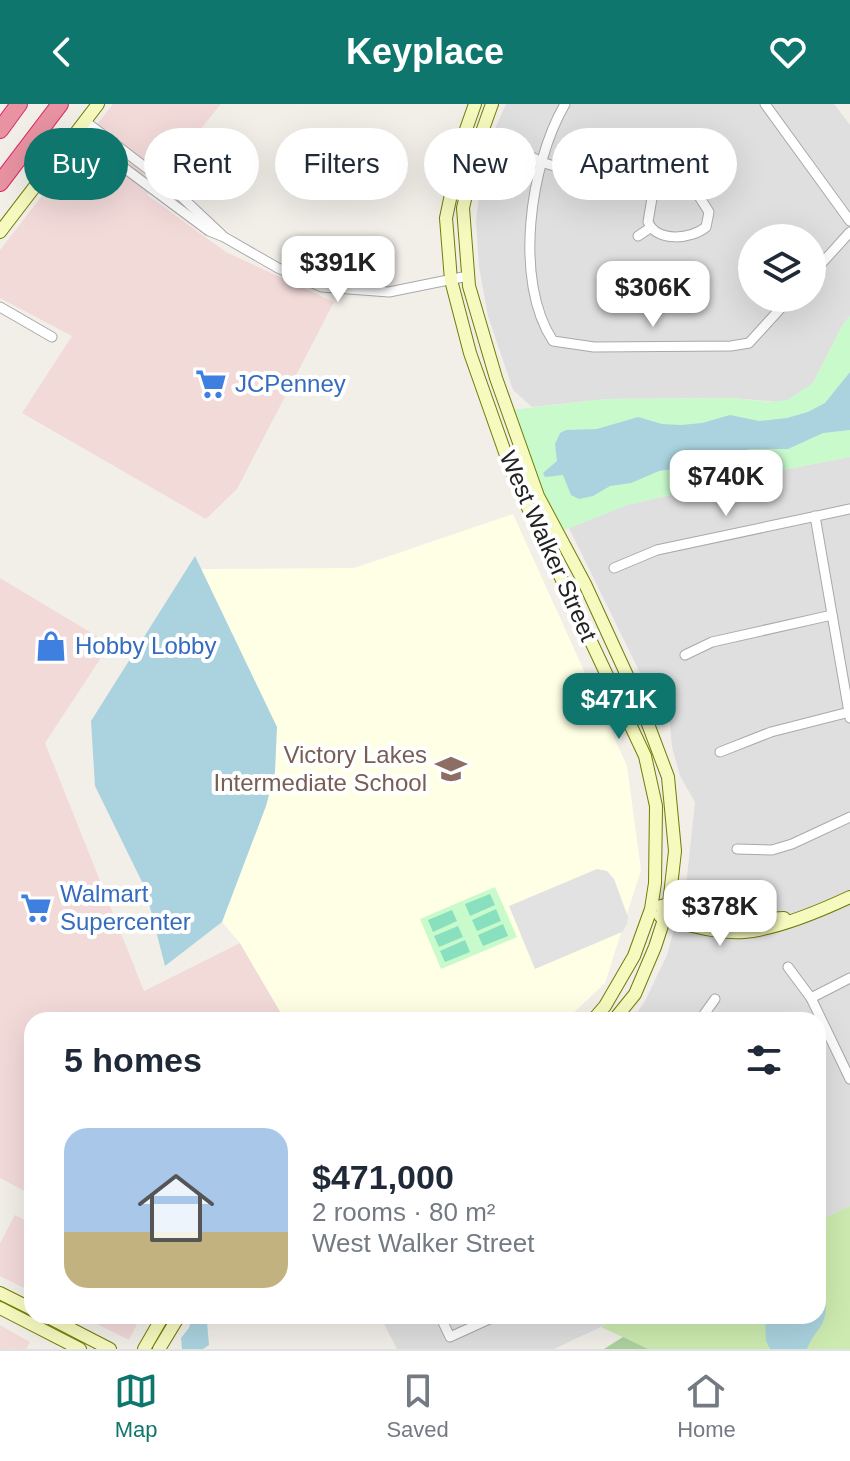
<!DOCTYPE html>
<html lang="en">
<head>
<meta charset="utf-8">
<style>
	body { margin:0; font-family:Helvetica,sans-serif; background:#f2f2f3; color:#1f2937; height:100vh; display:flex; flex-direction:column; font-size:30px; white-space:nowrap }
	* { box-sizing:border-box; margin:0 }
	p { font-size:26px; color:#747a83 }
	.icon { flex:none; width:44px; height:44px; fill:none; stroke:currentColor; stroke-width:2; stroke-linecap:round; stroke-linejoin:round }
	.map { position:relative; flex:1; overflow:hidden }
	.drawer { position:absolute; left:24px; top:908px; width:802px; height:312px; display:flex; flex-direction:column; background:#fff; border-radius:24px; box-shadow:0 8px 32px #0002 }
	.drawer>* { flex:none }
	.banner { position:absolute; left:24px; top:24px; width:802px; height:72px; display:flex; gap:16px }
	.controls { position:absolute; left:738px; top:120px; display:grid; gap:16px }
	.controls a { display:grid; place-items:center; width:88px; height:88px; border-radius:50%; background:#fff; box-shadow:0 8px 32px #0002; font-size:40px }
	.price { position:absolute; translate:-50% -68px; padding:0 18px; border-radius:16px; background:#fff; color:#222; font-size:26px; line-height:52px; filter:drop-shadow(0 2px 4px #0008) }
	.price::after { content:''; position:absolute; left:50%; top:48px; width:24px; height:18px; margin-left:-12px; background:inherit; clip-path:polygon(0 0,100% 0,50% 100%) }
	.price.active { background:#0f766e; color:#fff }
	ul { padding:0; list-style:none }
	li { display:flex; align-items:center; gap:24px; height:200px; padding:0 40px }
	li span { display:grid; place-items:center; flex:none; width:224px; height:160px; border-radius:24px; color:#555 }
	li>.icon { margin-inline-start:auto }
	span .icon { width:96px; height:96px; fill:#fffc; stroke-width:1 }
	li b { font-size:34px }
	h2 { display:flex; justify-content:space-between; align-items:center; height:96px; padding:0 40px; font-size:34px }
	.pill { padding:0 28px; border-radius:36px; background:#fff; box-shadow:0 8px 32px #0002; font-size:28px; line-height:72px }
	.pill.active { background:#0f766e; color:#fff }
	header { display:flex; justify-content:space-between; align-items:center; height:104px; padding:0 40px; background:#0f766e; color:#fff; font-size:36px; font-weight:600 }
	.menu { display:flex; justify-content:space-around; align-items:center; height:112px; border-top:2px solid #e0e1e3; background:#fff; font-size:22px; color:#747a83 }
	.menu a { display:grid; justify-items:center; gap:4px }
	.menu .active { color:#0f766e }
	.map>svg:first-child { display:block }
</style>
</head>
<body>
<header><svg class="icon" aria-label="back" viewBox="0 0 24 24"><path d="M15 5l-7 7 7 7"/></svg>Keyplace<svg class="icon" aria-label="heart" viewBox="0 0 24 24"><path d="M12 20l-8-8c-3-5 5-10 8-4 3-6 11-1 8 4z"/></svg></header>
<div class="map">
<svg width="850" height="1245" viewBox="0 0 850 1245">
	<rect width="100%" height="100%" fill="#f2efe9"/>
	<!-- residential -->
	<g fill="#e0dfdf" fill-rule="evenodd">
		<path d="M 506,0 L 834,0 L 850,21 L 850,212 L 842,222 L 813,279 L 788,296 L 778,298 L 732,294 L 606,295 L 532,303 L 513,286 L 488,212 L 479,163 L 476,118 L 481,71 L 494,27 ZM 752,134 L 812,134 L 812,194 L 752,194 Z"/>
		<path d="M 850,353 L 850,1102 L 818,1117 L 818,916 L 632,916 L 645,897 L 667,851 L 686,782 L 695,698 L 680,672 L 672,643 L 669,610 L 647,583 L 569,424 L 627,401 L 747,373 Z"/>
		<path d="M 380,1212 L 624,1212 L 554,1245 L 397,1245 Z"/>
	</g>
	<!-- commercial -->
	<g fill="#f2dad9">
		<path d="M 113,0 L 221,0 L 147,91 L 226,148 L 334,198 L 237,385 L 206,415 L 22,309 L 72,232 L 0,194 L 0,146 Z"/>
		<path d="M 0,474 L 110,540 L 45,639 L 144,887 L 240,839 L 285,916 L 32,916 L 32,1091 L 0,1074 Z"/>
		<path d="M 15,1111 L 32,1120 L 32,1188 L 0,1172 L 0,1139 Z"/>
		<path d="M 81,1212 L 141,1212 L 129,1236 Z"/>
		<path d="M 0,1221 L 30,1238 L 26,1245 L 0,1245 Z"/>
	</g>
	<!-- education -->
	<path fill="#ffffe5" d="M 513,410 L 627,662 L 641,766 L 605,879 L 566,916 L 285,916 L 240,839 L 222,818 L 266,702 L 275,668 L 201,465 L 354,464 Z"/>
	<!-- grass -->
	<path fill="#cdebb0" d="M 850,1102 L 850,1245 L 648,1245 L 601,1223 L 624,1212 L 818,1212 L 818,1117 Z"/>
	<!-- forest -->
	<path fill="#add19e" d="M 623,1233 L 648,1245 L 604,1245 Z"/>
	<!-- park -->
	<g fill="#c8facc">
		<path d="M 850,212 L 850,353 L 747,373 L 627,401 L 559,428 L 542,392 L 511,306 L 606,295 L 732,294 L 771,298 L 788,296 L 813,279 L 842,222 Z"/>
		<path d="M 495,783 L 517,833 L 441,865 L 420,815 Z"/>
	</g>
	<!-- pitch -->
	<g fill="#88e0be">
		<path d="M 490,790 L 495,801 L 470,812 L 465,800 Z"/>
		<path d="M 496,805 L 501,817 L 477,827 L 472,816 Z"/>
		<path d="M 452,806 L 457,817 L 433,828 L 428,816 Z"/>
		<path d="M 503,820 L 508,832 L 483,842 L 478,831 Z"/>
		<path d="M 458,822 L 463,833 L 439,843 L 434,832 Z"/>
		<path d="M 465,836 L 470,848 L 445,858 L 440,847 Z"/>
	</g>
	<!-- parking -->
	<path fill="#e2e2e2" d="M 597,765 L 607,767 L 614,775 L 628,813 L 627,820 L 622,828 L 535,865 L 509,802 Z"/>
	<!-- water -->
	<g fill="#aad3df">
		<path d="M 850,268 L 850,326 L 823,329 L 788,345 L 750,345 L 699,361 L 659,367 L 631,379 L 610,382 L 593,392 L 579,395 L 571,391 L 563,371 L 545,373 L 543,369 L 557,357 L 555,340 L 560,329 L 566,326 L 597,325 L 638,313 L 662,320 L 681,321 L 702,319 L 730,311 L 759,317 L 787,314 L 808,308 L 825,299 Z"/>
		<path d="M 195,452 L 277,623 L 275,668 L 266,702 L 222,818 L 165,862 L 145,784 L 95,682 L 91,617 Z"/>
		<path d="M 818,1197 L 826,1201 C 826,1224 815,1225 807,1245 L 770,1245 L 766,1237 L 765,1212 L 818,1212 Z"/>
		<path d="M 192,1212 L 201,1212 L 202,1216 L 207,1218 L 209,1241 L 203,1245 L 182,1245 L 181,1234 L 189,1224 Z"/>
	</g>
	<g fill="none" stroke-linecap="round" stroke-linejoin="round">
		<defs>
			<g id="street">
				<path d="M 565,0 C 530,60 513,177 553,237 L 594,243 L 731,242 L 749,239 L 790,194"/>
				<path d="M 765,0 L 850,117"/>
				<path d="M 85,17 L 171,83 L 222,131"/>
				<path d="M 76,28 L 209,127 L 224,133 L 278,164 L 322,183 L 389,188 L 468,172"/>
				<path d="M 463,34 L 530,52 L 541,58 L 652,92"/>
				<path d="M 478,39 C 492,51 518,61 536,56"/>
				<path d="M 671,64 L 686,72 L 709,108 L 706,123 C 692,135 657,139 648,118 L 654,82 Z"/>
				<path d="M 638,132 L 650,124"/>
				<path d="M 812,170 L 850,128"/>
				<path d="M 0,203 L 52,233"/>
				<path d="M 815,412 L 850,614"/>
				<path d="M 614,464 L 657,446 L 850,405"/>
				<path d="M 685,551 L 712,538 L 832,511"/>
				<path d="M 720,648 L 771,628 L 849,608"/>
				<path d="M 737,745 L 772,746 L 792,740 L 850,713"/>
				<path d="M 788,863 L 811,894 L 850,975"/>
				<path d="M 811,894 L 850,874"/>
				<path d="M 700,916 L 715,895"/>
				<path d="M 440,1212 L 450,1233 L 496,1212"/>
			</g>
			<g id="secondary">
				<path d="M 475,0 L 463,34 L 446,114 L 451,176 L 470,249 L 514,374 L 645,652 L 656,702 L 655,779 L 651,805 L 634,852 L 605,902 L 593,916"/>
				<path d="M 492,0 L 478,39 L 463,104 L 469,182 L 496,274 L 538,392 L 585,480 L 642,604 L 668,673 L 675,747 L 669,800 L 655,843 L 635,890 L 614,916"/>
				<path d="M 0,128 L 98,0"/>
				<path d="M 661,802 L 669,800 L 752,816 L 784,814"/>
				<path d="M 660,812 L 664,815 C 690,821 718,830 744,828 C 778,825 820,807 850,793"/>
				<path d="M 0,1189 L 32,1205"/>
				<path d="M 0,1204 L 80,1245"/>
				<path d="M 46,1212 L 110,1245"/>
				<path d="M 144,1245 L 163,1212"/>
				<path d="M 159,1245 L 179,1212"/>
			</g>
			<g id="highway">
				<path d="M 0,26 L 19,0"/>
				<path d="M 0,79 L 60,0"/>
			</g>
		</defs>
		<!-- street casing -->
		<use href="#street" stroke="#a9a9a9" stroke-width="11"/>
		<!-- secondary casing -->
		<use href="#secondary" stroke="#707d05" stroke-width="14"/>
		<!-- highway casing -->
		<use href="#highway" stroke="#dc2a67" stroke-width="18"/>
		<!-- street -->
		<use href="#street" stroke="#fff" stroke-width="9"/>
		<!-- secondary -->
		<use href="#secondary" stroke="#f7fabf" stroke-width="12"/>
		<!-- highway -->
		<use href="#highway" stroke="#e892a2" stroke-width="16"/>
	</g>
	<!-- icons -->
	<defs>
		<symbol id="supermarket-bare" viewBox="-9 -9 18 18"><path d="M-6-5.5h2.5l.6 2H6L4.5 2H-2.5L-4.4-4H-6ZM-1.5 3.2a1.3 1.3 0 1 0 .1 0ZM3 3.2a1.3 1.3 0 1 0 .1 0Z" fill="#3f7fe0" stroke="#fff" stroke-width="2.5" paint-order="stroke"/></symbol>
		<symbol id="shop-bare" viewBox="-9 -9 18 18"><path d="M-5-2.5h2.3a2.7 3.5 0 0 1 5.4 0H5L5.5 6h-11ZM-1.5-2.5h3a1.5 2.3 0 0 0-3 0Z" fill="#3f7fe0" stroke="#fff" stroke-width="2.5" paint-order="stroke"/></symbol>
		<symbol id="school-bare" viewBox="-9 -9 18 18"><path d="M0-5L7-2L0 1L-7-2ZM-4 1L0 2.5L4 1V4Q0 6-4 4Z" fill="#8d6e63" stroke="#fff" stroke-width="2.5" paint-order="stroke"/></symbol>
	</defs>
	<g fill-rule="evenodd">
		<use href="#supermarket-bare" x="189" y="258" width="44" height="44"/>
		<use href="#shop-bare" x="29" y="520" width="44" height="44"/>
		<use href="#school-bare" x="429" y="643" width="44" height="44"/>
		<use href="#supermarket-bare" x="14" y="782" width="44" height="44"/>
	</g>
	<g text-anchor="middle" stroke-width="8" stroke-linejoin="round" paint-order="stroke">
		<!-- shop labels -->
		<g font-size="24" fill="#366cbe" stroke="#fff" text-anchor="start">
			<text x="235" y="288">JCPenney</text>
			<text x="75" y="550">Hobby Lobby</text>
			<text x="60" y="798">Walmart<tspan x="60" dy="28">Supercenter</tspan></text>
		</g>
		<!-- street labels -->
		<g font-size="24" fill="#222" stroke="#fff">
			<text transform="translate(548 442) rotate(66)" y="8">West Walker Street</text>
		</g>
		<!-- education labels -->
		<g font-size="24" fill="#785e54" stroke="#fff" text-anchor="end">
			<text x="427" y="659">Victory Lakes<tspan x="427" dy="28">Intermediate School</tspan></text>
		</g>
	</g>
</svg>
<div class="controls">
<a><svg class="icon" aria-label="layers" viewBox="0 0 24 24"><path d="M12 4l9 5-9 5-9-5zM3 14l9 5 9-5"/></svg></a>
</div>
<b class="price" style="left:338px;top:200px">$391K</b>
<b class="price" style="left:653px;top:225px">$306K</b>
<b class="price" style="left:726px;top:414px">$740K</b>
<b class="price active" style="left:619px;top:637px">$471K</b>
<b class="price" style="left:720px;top:844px">$378K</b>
<div class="banner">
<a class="pill active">Buy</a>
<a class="pill">Rent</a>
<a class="pill">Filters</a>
<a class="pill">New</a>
<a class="pill">Apartment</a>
</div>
<section class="drawer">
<h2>5 homes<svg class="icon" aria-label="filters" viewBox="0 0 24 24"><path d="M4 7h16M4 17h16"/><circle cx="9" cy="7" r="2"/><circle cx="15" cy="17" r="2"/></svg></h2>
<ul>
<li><span style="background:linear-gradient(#a9c7e8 65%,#c2b280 0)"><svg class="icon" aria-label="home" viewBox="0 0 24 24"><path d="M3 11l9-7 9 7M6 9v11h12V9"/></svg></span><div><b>$471,000</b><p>2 rooms · 80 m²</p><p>West Walker Street</p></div></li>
</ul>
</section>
</div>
<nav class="menu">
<a class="active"><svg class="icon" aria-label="map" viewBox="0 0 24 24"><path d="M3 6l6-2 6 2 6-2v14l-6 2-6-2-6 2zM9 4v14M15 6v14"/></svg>Map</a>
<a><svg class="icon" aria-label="saved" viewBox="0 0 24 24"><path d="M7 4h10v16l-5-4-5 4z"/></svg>Saved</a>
<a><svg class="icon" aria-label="home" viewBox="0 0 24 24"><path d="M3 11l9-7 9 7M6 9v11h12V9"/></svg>Home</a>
</nav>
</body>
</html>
